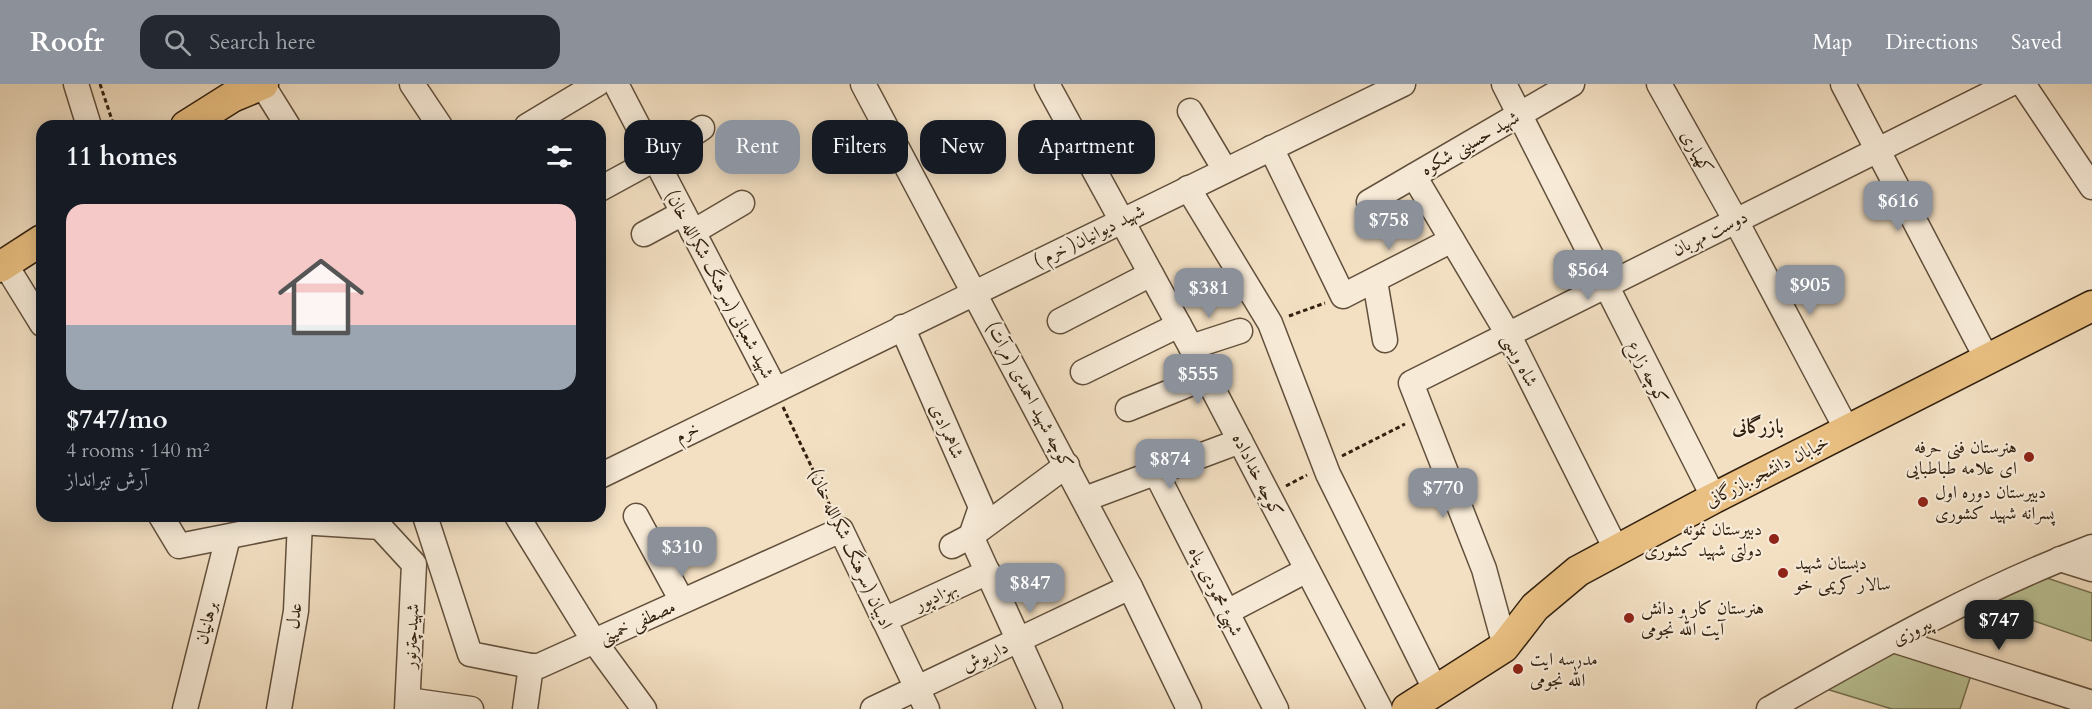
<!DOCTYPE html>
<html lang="en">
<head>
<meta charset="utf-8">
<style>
	body { margin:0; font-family:Cardo,Amiri,serif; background:#242831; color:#f1f3f6; height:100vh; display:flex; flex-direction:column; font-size:22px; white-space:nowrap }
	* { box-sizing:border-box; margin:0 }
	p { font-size:20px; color:#9ea1a6 }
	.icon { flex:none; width:33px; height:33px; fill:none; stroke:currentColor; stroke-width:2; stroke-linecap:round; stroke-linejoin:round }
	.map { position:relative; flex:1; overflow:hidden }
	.details { position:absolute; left:36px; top:36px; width:570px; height:402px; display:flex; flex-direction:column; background:#171b24; border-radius:18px; box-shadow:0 3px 15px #0003 }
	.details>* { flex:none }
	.banner { position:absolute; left:624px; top:36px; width:570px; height:54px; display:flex; gap:12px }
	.price { position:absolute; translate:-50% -51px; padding:0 14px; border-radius:12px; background:#8c9099; color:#fff; font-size:20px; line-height:39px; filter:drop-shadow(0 2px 3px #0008) }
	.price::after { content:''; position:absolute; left:50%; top:36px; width:18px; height:14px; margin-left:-9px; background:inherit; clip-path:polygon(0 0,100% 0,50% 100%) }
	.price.selected { background:#222; color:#fff }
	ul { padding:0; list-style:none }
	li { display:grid; align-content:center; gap:12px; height:318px; padding:0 30px }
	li+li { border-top:2px solid #363941 }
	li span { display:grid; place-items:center; height:186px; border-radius:18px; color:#555 }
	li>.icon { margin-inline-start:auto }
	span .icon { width:108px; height:108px; fill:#fffc; stroke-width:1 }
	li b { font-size:26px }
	h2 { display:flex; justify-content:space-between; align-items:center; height:72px; padding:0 30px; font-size:26px }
	.chip { padding:0 21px; border-radius:18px; background:#171b24; box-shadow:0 3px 15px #0003; font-size:21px; line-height:54px }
	.chip.selected { background:#8c9099; color:#fff }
	header { display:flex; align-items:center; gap:36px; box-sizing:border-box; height:84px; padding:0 30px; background:#8c9099; color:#fff }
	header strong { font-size:28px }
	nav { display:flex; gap:33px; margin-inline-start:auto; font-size:21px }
	.search { width:420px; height:54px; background:#242831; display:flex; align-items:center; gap:15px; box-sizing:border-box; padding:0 21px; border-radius:18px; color:#9ea1a6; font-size:22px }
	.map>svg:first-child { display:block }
</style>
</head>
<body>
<header>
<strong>Roofr</strong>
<div class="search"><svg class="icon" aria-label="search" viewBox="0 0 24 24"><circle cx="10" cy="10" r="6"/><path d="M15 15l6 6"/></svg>Search here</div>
<nav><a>Map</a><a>Directions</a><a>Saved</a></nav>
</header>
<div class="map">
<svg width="2092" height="625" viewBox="0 0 2092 625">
	<rect width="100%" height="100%" fill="#f3e0c3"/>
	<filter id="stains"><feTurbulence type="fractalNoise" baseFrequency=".00333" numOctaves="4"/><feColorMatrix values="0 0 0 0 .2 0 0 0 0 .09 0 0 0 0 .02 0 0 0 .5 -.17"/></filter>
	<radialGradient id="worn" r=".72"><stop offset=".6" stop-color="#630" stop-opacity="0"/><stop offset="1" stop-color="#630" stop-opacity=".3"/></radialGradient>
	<!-- green -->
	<g fill="#b9c295" stroke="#757152" stroke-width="1.5">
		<path d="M 2044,493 L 2092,509 L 2092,557 L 1985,520 Z"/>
		<path d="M 1893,567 L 1971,591 L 1960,625 L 1892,625 L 1823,604 Z"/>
	</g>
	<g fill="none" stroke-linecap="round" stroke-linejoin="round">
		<defs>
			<g id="minor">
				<path d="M 76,0 L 89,42"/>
				<path d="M 412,0 L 440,42"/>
				<path d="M 616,0 L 775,305"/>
				<path d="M 863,0 L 1130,503 L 1189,625"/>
				<path d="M 1047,0 L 1191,263 L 1380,625"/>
				<path d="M 1504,0 L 1714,414"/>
				<path d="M 1659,0 L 1736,137 L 1847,346"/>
				<path d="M 1843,0 L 1988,277"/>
				<path d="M 2023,0 L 2092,103"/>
				<path d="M 265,5 L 288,42"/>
				<path d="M 1190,27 L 1225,86"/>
				<path d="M 527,42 L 597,0"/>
				<path d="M 1271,64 L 1343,212 L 1452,156"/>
				<path d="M 1414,92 L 1508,250 L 1617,467"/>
				<path d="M 1188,104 L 1270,239 L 1328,390 L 1436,607"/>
				<path d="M 600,105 L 655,75 L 702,44"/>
				<path d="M 1369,118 L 1572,0"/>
				<path d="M 693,148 L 742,119"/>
				<path d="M 644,150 L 683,129"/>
				<path d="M 5,180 L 42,240"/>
				<path d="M 1375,197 L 1385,256"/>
				<path d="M 1060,237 L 1151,190"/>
				<path d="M 902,243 L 981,423 L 971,452"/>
				<path d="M 1191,263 L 1240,247"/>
				<path d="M 1083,288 L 1179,241"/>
				<path d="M 1128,325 L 1207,293"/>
				<path d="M 1156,389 L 1276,625"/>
				<path d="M 600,392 L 1403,0"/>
				<path d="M 1085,415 L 1240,357"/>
				<path d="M 161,432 L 179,462 L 300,438 L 380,443 L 414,480 L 407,625"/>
				<path d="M 425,432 L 470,570 L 531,582 L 539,582 L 841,446 L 927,625"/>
				<path d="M 517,432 L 594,557 L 644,625"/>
				<path d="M 636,432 L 682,517"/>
				<path d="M 971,452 L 1050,625"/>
				<path d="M 952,462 L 971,452 L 1067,381"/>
				<path d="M 2060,475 L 2092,485"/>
				<path d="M 1227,528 L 1307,486"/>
				<path d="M 884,536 L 988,488"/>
				<path d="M 1893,556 L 2092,619"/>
				<path d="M 1505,562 L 1484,485 L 1411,299 L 2010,0"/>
				<path d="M 408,616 L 471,625"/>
				<path d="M 185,625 L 228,453"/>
				<path d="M 279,625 L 296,527 L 300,438 L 297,432"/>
				<path d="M 525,625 L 531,582"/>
				<path d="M 873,625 L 1130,503"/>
				<path d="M 1769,625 C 1873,566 1979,505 2092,463"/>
			</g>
			<g id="major">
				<path d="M 186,42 L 232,13 L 263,0"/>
				<path d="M 0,183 L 42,156"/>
				<path d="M 1407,625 L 1504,563 L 1535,523 L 1578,487 L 1714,414 L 2092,222"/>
			</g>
		</defs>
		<!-- minor casing -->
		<use href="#minor" stroke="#62503c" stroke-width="27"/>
		<!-- major casing -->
		<use href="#major" stroke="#31200f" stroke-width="33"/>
		<!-- path -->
		<g stroke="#31200f" stroke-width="3" stroke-dasharray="4.5 3" stroke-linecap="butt">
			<path d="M 100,0 L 114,42"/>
			<path d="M 1289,232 L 1325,219"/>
			<path d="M 783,323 L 833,428"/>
			<path d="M 1342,372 L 1405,340"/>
			<path d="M 1286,402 L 1307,391"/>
		</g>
		<!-- minor -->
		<use href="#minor" stroke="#f7ebd8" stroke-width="24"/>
		<!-- major -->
		<use href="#major" stroke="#eac082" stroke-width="30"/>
	</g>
	<!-- markers -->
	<g fill="#8f2418" stroke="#f7ebd8" stroke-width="2">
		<circle cx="2029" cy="373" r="6"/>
		<circle cx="1923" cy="418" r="6"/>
		<circle cx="1774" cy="455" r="6"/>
		<circle cx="1783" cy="489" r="6"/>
		<circle cx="1629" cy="534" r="6"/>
		<circle cx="1518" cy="585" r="6"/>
	</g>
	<g text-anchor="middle" stroke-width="4.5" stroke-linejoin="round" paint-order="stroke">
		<!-- street labels -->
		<g font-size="18" fill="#31200f" stroke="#f7ebd8">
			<text transform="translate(1470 59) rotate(-30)" y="6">شهید حسینی شکوه</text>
			<text transform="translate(1697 68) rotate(61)" y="6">کهیاری</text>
			<text transform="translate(1710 149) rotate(-26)" y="6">دوست مهربان</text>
			<text transform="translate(1089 152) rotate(-26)" y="6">شهید دیوانیان( خرم )</text>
			<text transform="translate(720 200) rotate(62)" y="6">شهید شعبانی (سرهنگ شکرالله خان)</text>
			<text transform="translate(1520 276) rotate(63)" y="6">شاه ویسی</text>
			<text transform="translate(1648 288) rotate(63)" y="6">کوچه زارع</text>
			<text transform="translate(1030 311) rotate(62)" y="6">کوچه شهید احمدی (مرآت)</text>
			<text transform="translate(947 347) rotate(66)" y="6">شاهمرادی</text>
			<text transform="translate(687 348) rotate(-26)" y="6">خرم</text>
			<text transform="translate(1767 387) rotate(-27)" y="6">خیابان دانشجو.بازرگانی</text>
			<text transform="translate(1258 391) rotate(63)" y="6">کوچه خداداده</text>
			<text transform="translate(851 465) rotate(65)" y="6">ادیبان (سرهنگ شکرالله خان)</text>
			<text transform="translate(1216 507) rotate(63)" y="6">شهیئ محمودی پناه</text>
			<text transform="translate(936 512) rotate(-25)" y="6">بهزادپور</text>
			<text transform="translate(294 532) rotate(-83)" y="6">عدل</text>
			<text transform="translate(637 538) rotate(-24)" y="6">مصطفی خمینی</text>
			<text transform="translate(206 539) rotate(-76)" y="6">برهانیان</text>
			<text transform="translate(1912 547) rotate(-26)" y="6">پیروزی</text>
			<text transform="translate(411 552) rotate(-87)" y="6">شهیدچترنور</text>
			<text transform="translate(985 572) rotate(-25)" y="6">داریوش</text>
		</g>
		<!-- poi labels -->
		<g font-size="18" fill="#31200f" stroke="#f7ebd8" text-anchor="start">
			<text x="2017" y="369" text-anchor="end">هنرستان فنی حرفه<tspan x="2017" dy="21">ای علامه طباطبایی</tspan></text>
			<text x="1935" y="414">دبیرستان دوره اول<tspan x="1935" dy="21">پسرانه شهید کشوری</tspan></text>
			<text x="1762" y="451" text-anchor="end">دبیرستان نمونه<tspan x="1762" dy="21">دولتی شهید کشوری</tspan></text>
			<text x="1795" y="485">دبستان شهید<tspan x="1795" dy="21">سالار کریمی خو</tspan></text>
			<text x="1641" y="530">هنرستان کار و دانش<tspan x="1641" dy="21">آیت الله نجومی</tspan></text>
			<text x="1530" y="581">مدرسه ایت<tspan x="1530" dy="21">الله نجومی</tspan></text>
		</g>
		<!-- neighbourhood labels -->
		<g font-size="20" font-weight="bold" fill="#31200f" stroke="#f7ebd8">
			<text x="1758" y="349">بازرگانی</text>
		</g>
	</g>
	<rect width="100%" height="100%" filter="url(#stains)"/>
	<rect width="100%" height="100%" fill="url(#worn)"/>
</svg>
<b class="price" style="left:1898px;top:148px">$616</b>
<b class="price" style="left:1389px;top:167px">$758</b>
<b class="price" style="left:1588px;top:217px">$564</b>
<b class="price" style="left:1810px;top:232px">$905</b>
<b class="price" style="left:1209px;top:235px">$381</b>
<b class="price" style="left:1198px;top:321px">$555</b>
<b class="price" style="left:1170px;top:406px">$874</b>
<b class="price" style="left:1443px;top:435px">$770</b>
<b class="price" style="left:682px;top:494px">$310</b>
<b class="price" style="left:1030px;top:530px">$847</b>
<b class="price selected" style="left:1999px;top:567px">$747</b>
<div class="banner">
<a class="chip">Buy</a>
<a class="chip selected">Rent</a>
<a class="chip">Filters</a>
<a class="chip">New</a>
<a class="chip">Apartment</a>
</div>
<section class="details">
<h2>11 homes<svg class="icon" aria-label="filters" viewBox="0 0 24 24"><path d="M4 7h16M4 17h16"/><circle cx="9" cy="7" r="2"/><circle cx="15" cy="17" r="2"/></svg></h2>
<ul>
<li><span style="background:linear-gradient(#f6c9c9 65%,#9aa5b1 0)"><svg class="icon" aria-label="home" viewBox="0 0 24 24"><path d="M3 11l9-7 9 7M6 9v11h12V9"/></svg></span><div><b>$747/mo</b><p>4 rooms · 140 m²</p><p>آرش تیرانداز</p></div></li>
</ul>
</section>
</div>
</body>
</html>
